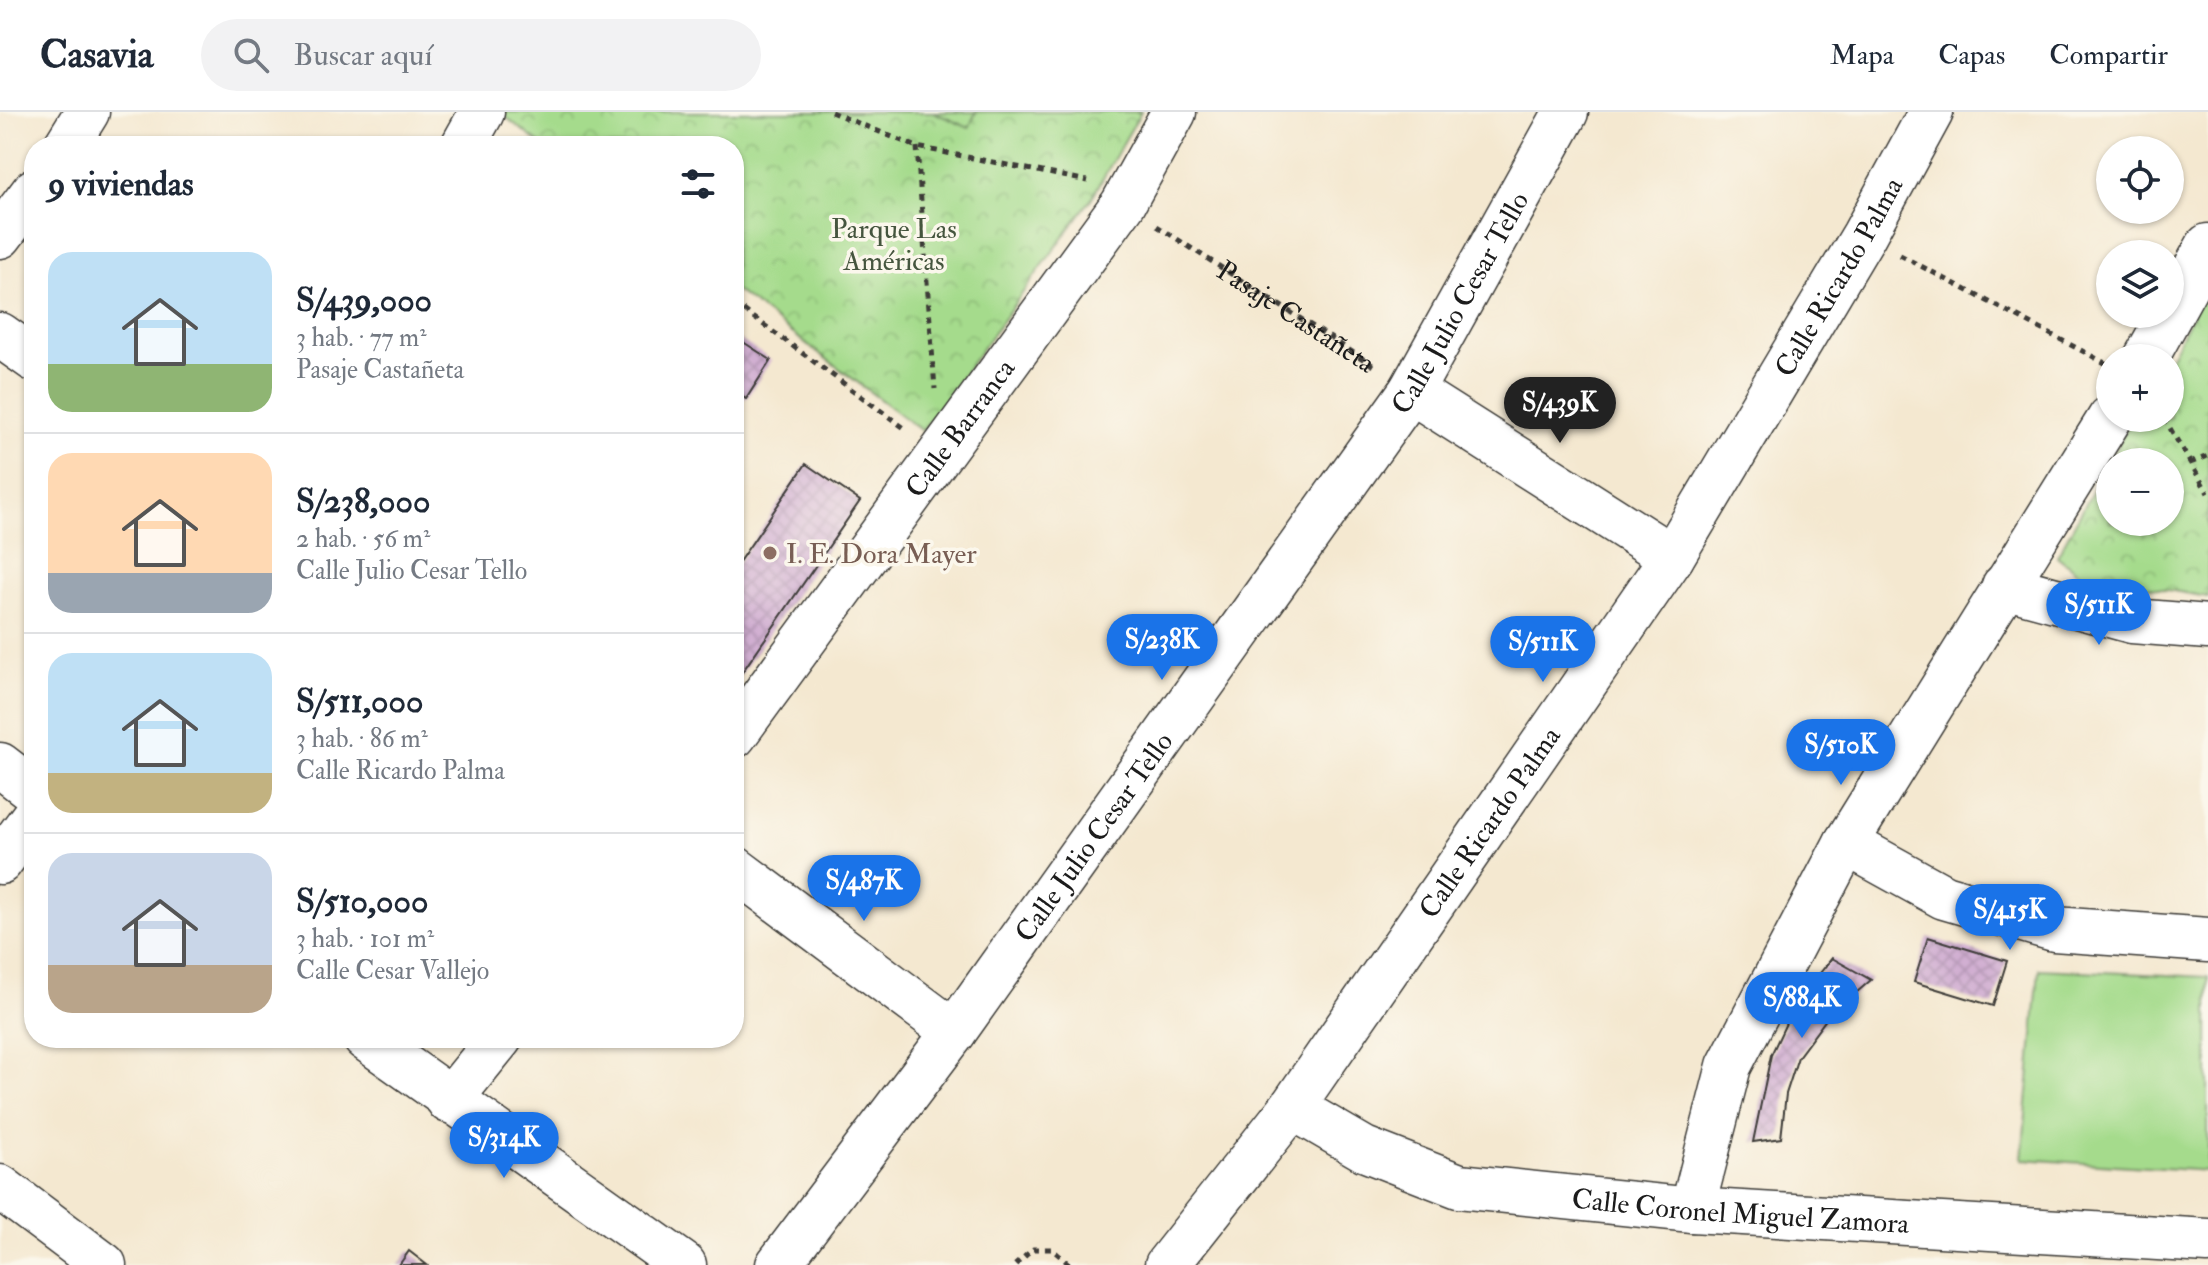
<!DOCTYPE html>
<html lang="es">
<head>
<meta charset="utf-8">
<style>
	body { margin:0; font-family:"IM FELL Double Pica",serif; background:#f2f2f3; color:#1f2937; height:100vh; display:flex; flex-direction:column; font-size:30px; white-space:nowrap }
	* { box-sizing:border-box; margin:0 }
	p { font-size:26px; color:#747a83 }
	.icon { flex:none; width:44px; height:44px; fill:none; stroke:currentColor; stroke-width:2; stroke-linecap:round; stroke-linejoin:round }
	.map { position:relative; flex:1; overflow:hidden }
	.sheet { position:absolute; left:24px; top:24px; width:720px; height:912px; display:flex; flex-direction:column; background:#fff; border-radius:32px; box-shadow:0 2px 6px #0004 }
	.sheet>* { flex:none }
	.tools { position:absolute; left:2096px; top:24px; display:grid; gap:16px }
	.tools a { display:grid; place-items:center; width:88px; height:88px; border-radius:50%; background:#fff; box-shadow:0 2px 6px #0004; font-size:40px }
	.price { position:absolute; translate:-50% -68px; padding:0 18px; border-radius:28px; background:#1a73e8; color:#fff; font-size:26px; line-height:52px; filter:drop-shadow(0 2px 4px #0008) }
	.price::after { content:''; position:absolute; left:50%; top:48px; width:24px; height:18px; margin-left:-12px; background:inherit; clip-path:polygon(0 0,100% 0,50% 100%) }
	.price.current { background:#222; color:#fff }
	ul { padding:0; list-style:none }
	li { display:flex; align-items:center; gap:24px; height:200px; padding:0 24px }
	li+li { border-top:2px solid #e0e1e3 }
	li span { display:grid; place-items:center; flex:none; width:224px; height:160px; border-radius:24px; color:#555 }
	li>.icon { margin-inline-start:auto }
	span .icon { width:96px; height:96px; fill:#fffc; stroke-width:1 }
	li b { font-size:34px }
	h2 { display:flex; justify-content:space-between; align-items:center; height:96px; padding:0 24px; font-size:34px }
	header { display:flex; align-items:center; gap:48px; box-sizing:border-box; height:112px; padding:0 40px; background:#fff; border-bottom:2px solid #e0e1e3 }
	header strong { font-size:38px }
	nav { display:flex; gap:44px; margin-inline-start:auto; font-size:28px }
	.search { width:560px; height:72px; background:#f2f2f3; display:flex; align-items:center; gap:20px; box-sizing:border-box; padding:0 28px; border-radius:44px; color:#747a83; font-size:30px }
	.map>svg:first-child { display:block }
</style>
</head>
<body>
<header>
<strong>Casavia</strong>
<div class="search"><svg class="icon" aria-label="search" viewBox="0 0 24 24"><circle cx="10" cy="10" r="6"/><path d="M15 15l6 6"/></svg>Buscar aquí</div>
<nav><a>Mapa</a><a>Capas</a><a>Compartir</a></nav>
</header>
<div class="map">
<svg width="2208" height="1153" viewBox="0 0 2208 1153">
	<defs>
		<pattern id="park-crowns" width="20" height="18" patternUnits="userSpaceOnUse" patternTransform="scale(2)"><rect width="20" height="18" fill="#a5db8c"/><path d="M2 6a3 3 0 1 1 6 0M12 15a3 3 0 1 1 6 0" fill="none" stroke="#8dbb78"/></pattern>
		<pattern id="building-cross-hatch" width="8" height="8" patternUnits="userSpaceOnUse" patternTransform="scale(2)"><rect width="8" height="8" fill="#d1afd2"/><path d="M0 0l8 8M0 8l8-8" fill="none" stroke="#b396b4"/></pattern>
	</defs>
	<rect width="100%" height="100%" fill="#fbf7ec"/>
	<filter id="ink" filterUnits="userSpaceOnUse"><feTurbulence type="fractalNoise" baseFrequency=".0125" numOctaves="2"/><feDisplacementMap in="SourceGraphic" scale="16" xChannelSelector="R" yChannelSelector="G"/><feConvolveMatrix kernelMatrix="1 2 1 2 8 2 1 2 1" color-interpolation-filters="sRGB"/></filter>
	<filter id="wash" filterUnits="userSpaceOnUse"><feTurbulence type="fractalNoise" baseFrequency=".006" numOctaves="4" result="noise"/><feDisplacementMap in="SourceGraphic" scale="32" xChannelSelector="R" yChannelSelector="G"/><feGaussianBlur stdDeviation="1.8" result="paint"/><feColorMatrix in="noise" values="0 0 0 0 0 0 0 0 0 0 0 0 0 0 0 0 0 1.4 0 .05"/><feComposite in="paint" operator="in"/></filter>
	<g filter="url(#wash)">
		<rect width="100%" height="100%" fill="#f4e8d0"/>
		<!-- park -->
		<g fill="url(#park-crowns)" stroke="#607c54" stroke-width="2" fill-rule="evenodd">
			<path d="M 504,0 L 1141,0 L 1091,87 L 922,319 L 734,177 L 734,34 L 543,34 L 503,3 Z"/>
			<path d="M 2208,172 L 2208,485 L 2081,463 L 2057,444 L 2133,306 L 2170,306 L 2170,246 ZM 2110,350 L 2170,350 L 2170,410 L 2110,410 Z"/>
		</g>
		<!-- pitch -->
		<g fill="#a5db8c" stroke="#607c54" stroke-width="2">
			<path d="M 933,0 L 976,0 L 969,16 Z"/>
			<path d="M 2039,857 L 2208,865 L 2208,1059 L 2022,1047 Z"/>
		</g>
		<g id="blocks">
			<!-- building -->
			<g fill="url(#building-cross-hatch)">
				<path d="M 734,224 L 771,248 L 746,287 L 734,279 Z"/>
				<path d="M 806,352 L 860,389 L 734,572 L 734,457 Z"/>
				<path d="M 1928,825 L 2007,849 L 1993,894 L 1914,870 Z"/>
				<path d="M 1832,846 L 1871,868 L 1827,906 L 1798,945 L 1786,982 L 1781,1026 L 1753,1030 L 1771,943 L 1794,894 Z"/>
				<path d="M 409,1139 L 427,1153 L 399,1153 Z"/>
			</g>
		</g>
	</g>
	<g filter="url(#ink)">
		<use href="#blocks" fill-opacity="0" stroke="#3c3b37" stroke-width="2"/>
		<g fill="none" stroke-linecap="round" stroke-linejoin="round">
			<defs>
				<g id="street">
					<path d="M 66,34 L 87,0"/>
					<path d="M 463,34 L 482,0"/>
					<path d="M 0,124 L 34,79"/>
					<path d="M 0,223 L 34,247"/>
					<path d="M 2146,246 L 2208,134"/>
					<path d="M 1411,279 L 1672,445"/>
					<path d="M 2004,474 L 2132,509 L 2208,515"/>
					<path id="s2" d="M 734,624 L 1123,92 L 1174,0"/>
					<path d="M 0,653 L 34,679"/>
					<path d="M 1846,731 L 1944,785 L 2054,817 L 2208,828"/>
					<path d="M 0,750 L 34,704"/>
					<path d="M 734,756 L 954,920"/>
					<path d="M 365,926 L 684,1153"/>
					<path d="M 449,989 L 500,926"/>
					<path id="s3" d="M 1292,995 L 1364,1037 L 1459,1074 L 1692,1098 L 2208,1129"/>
					<path d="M 0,1075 L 104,1153"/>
					<path d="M 1692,1098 L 1729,954 L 1846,731 L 2110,306"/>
					<path id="s4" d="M 778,1153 L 954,920 L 1411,279 L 1566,0"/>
					<path id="s5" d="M 1167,1153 L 1292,995 L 1672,445 L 1864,123 L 1931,0"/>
				</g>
			</defs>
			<!-- street casing -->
			<use href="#street" stroke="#3c3b37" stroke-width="47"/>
			<!-- path -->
			<g stroke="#3c3b37" stroke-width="5" stroke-dasharray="6 6" stroke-linecap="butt">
				<path d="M 831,0 L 917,35 L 1088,69"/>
				<path d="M 917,35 L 935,277"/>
				<path id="s1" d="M 1157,114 L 1377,256"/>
				<path d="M 1900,143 L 2107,252"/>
				<path d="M 734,191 L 907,318"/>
				<path d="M 2164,306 L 2208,381"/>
				<path d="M 2190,351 L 2208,344"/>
				<path d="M 1015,1153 L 1033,1137 L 1052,1137 L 1070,1153"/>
			</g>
			<!-- street -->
			<use href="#street" stroke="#fff" stroke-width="44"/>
		</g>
	</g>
	<!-- markers -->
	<circle fill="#8d6e63" stroke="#fbf7ec" stroke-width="3" cx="770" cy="441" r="8"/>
	<g text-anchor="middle" stroke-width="7" stroke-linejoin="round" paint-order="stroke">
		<!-- park labels -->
		<g font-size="28" fill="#45553e" stroke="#fbf7ec">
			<text x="894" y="126">Parque Las<tspan x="894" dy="32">Américas</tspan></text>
		</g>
		<!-- street labels -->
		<g font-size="28" fill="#1c1c1c" stroke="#fbf7ec">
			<text dy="10" stroke="none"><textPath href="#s5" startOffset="1196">Calle Ricardo Palma</textPath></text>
			<text dy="10" stroke="none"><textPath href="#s4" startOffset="1180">Calle Julio Cesar Tello</textPath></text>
			<text dy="10" stroke="none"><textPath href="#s1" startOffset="166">Pasaje Castañeta</textPath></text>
			<text dy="10" stroke="none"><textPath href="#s2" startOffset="382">Calle Barranca</textPath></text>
			<text dy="10" stroke="none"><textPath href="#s5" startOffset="548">Calle Ricardo Palma</textPath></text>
			<text dy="10" stroke="none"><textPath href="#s4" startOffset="532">Calle Julio Cesar Tello</textPath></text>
			<text dy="10" stroke="none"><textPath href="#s3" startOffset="468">Calle Coronel Miguel Zamora</textPath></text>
		</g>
		<!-- education labels -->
		<g font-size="28" fill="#785e54" stroke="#fbf7ec" text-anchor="start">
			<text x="786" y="451">I. E. Dora Mayer</text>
		</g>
	</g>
</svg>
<div class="tools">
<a><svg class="icon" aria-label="locate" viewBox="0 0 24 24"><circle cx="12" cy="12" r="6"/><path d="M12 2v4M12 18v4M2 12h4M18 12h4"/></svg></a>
<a><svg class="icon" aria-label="layers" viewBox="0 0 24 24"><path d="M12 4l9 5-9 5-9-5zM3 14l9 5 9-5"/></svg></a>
<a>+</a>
<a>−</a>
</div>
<b class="price current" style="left:1560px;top:333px">S/439K</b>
<b class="price" style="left:2099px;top:535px">S/511K</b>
<b class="price" style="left:1162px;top:570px">S/238K</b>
<b class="price" style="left:1543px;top:572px">S/511K</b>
<b class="price" style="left:1841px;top:675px">S/510K</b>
<b class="price" style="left:864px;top:811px">S/487K</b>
<b class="price" style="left:2010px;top:840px">S/415K</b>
<b class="price" style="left:1802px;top:928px">S/884K</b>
<b class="price" style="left:504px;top:1068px">S/314K</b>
<section class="sheet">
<h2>9 viviendas<svg class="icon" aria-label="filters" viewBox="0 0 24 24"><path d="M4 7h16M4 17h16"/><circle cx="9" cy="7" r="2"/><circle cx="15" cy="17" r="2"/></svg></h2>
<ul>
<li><span style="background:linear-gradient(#bfe0f5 70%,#8fb573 0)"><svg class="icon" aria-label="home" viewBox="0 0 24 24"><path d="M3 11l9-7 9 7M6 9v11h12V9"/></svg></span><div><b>S/439,000</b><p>3 hab. · 77 m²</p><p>Pasaje Castañeta</p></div></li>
<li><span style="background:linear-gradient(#ffd9b3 75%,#9aa5b1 0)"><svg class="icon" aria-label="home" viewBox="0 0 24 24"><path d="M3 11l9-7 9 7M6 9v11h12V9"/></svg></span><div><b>S/238,000</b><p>2 hab. · 56 m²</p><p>Calle Julio Cesar Tello</p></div></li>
<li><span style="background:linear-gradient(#bfe0f5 75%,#c2b280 0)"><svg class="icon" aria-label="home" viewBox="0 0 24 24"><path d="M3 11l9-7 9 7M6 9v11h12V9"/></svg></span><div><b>S/511,000</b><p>3 hab. · 86 m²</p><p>Calle Ricardo Palma</p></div></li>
<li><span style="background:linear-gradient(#c9d6e8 70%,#b9a48a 0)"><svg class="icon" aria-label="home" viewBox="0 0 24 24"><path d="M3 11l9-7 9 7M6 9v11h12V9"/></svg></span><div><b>S/510,000</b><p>3 hab. · 101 m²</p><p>Calle Cesar Vallejo</p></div></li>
</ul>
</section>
</div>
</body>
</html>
